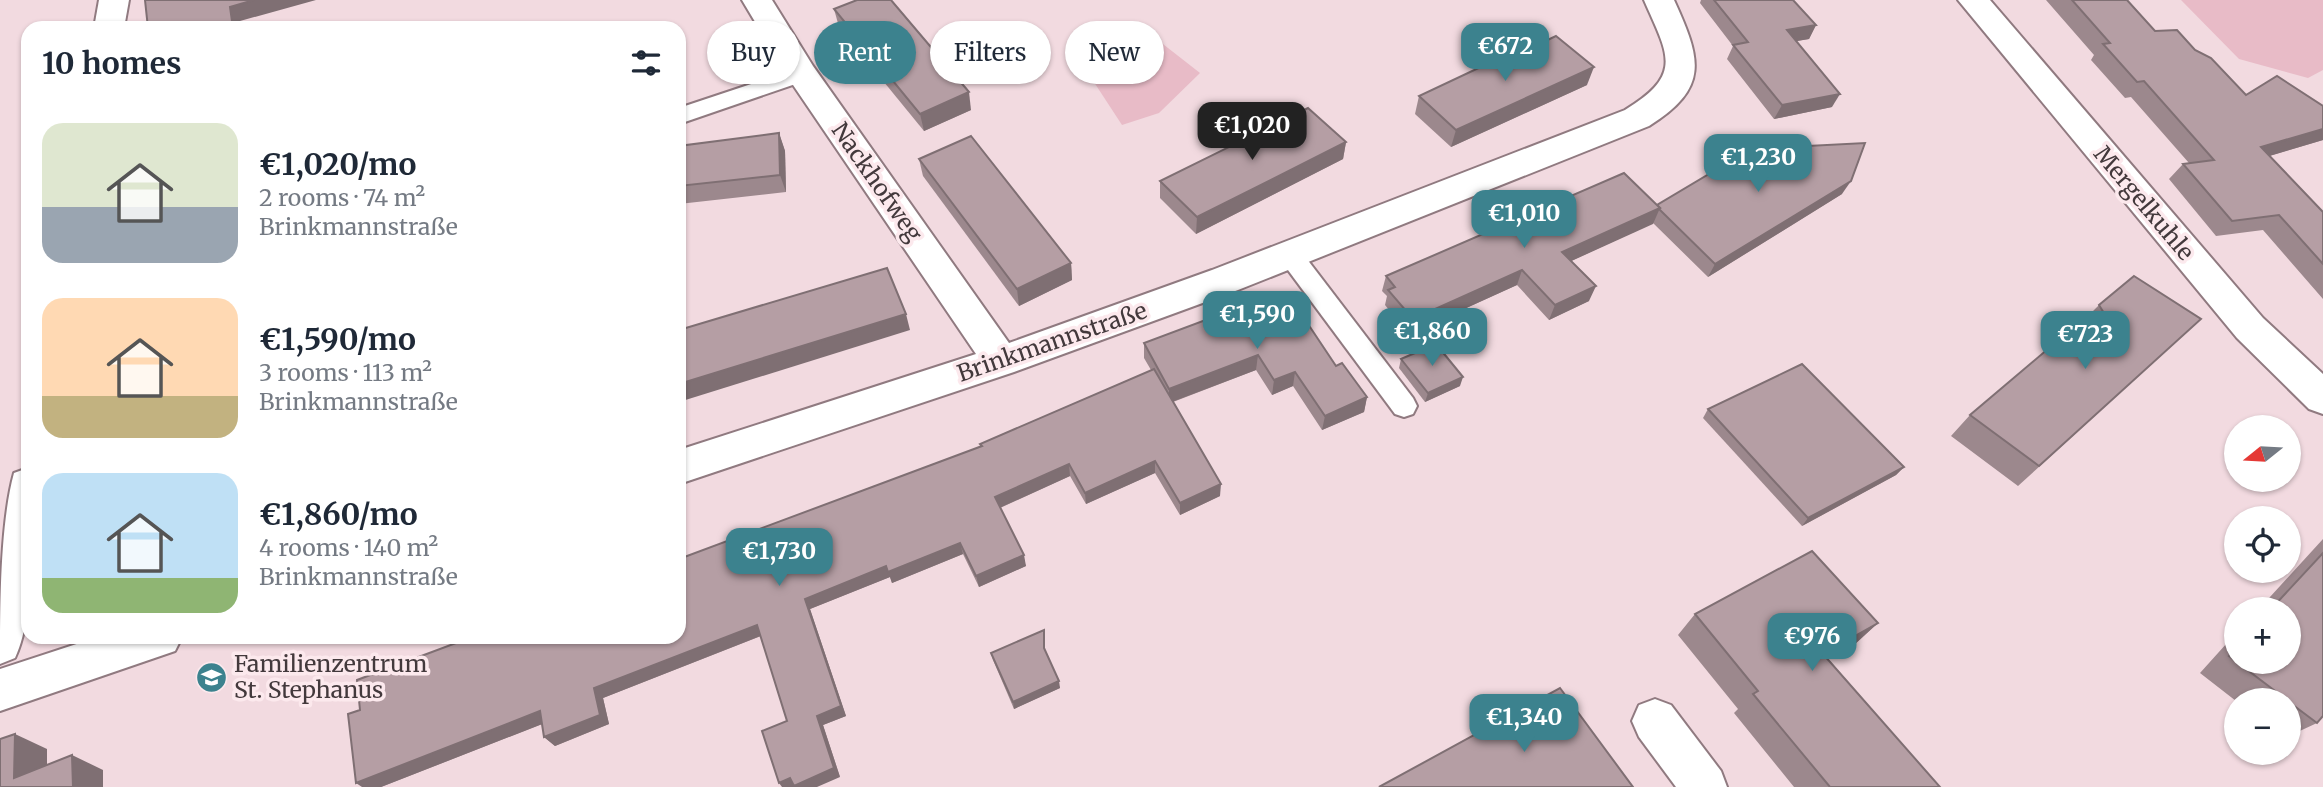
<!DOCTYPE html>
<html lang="en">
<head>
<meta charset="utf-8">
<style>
	body { margin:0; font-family:Merriweather,serif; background:#f2f2f3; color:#1f2937; height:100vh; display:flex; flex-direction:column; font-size:26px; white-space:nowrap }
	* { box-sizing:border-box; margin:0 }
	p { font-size:23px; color:#747a83 }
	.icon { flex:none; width:38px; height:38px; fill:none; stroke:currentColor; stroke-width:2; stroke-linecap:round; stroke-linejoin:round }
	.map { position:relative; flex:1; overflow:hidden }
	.drawer { position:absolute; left:21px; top:21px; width:665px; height:623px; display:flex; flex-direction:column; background:#fff; border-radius:21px; box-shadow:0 2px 5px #0004 }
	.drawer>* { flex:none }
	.guide { position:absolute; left:707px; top:21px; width:665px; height:63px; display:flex; gap:14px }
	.needle { width:46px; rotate:252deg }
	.controls { position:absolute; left:2224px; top:415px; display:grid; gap:14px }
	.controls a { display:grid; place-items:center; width:77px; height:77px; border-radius:50%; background:#fff; box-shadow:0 2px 5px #0004; font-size:35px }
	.price { position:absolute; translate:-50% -60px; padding:0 16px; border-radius:14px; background:#3c828e; color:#fff; font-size:23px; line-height:46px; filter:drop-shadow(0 2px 4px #0008) }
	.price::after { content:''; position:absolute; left:50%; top:42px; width:21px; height:16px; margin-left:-10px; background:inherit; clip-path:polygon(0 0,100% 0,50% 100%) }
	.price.current { background:#222; color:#fff }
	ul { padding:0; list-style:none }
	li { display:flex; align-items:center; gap:21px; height:175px; padding:0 21px }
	li span { display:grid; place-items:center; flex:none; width:196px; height:140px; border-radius:21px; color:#555 }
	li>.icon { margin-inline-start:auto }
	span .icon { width:84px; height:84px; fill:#fffc; stroke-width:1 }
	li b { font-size:30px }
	h2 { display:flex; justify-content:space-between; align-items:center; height:84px; padding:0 21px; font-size:30px }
	.tag { padding:0 24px; border-radius:32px; background:#fff; box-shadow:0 2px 5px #0004; font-size:24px; line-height:63px }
	.tag.current { background:#3c828e; color:#fff }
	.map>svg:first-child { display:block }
</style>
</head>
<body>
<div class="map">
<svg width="2323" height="787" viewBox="0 0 2323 787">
	<rect width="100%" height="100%" fill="#f2dae0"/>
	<!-- green -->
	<g fill="#e8bbc7">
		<path d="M 2181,0 L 2323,0 L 2323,70 L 2308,78 L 2239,59 Z"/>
		<path d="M 1129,25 L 1159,41 L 1200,73 L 1159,113 L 1122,125 L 1071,47 L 1089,33 Z"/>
	</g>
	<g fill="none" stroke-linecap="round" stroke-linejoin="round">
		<defs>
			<g id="lane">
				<path d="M 802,67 L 810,69 L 813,74 L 810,79 L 679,124 L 679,108 Z"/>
				<path d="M 1291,247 L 1300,250 L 1413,398 L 1417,406 L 1413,414 L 1404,417 L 1395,414 L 1282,262 L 1279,256 L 1282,250 Z"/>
			</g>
			<g id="street">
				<path d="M 99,0 L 129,0 L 124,28 L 94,28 Z"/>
				<path d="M 742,0 L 772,0 L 813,66 L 1009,343 L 1212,270 L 1625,110 C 1684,74 1668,55 1644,0 L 1674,0 C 1701,59 1710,88 1649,126 L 1238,290 L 1014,372 L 679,484 L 679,450 L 976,354 L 791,82 Z"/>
				<path d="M 1958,0 L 1990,0 L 2263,318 L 2323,374 L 2323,414 L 2309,409 L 2237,338 Z"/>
				<path d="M 28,468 C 28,523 38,609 15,658 L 0,664 C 0,608 0,524 14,473 Z"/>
				<path d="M 98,637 L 182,637 L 175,651 L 0,711 L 0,669 Z"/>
				<path d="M 1655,699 L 1671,705 L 1721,771 L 1727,787 L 1676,787 L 1639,737 L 1632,721 L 1639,705 Z"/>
			</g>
		</defs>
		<!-- lane casing -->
		<use href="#lane" stroke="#907a80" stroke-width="4"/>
		<!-- street casing -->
		<use href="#street" stroke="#907a80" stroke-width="4"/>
		<!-- lane -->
		<use href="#lane" fill="#fff" fill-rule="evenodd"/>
		<!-- street -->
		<use href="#street" fill="#fff" fill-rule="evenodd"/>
	</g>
	<!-- wall -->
	<g fill="#9c888d">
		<path d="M 1701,0 L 1793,0 L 1816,25 L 1809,39 L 1796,41 L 1832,107 L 1774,119 L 1727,59 L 1733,46 L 1700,3 Z"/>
		<path d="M 2046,0 L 2127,0 L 2155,31 L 2195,50 L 2246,95 L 2323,140 L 2269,156 L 2323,212 L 2323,299 L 2263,230 L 2216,236 L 2169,179 L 2183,164 L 2189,163 L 2131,97 L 2125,98 L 2091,60 L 2094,55 Z"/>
		<path d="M 834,9 L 971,110 L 924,131 L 839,27 Z"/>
		<path d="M 1490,67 L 1587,85 L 1451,147 L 1415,114 L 1419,96 Z"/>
		<path d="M 779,133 L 785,151 L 786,192 L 679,204 L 679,146 Z"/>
		<path d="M 1346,142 L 1343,159 L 1196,234 L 1160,198 L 1160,181 Z"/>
		<path d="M 919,159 L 1071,263 L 1072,280 L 1019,306 L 923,176 Z"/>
		<path d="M 1842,194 L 1708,277 L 1653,223 L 1571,261 L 1589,301 L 1549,320 L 1517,285 L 1409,334 L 1385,305 L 1387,296 L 1382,291 L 1386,276 L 1657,205 Z"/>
		<path d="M 1261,304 L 1336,366 L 1367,397 L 1364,412 L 1322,430 L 1293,386 L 1272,395 L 1256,370 L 1173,402 L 1220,496 L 1180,515 L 1155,473 L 1086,504 L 1070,476 L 1000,508 L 1026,566 L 979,587 L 963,554 L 892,583 L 890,577 L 810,609 L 846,716 L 823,725 L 840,777 L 787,721 L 761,636 L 603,698 L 609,724 L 555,746 L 544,737 L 542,724 L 381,787 L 360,710 L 981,446 L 980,444 L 1151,370 L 1144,358 L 1144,343 Z"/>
		<path d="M 2099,305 L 2201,319 L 2018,486 L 1951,436 L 1970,415 L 2089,315 Z"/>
		<path d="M 1401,359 L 1460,386 L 1425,402 L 1399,368 Z"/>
		<path d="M 1708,409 L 1904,467 L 1896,475 L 1802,526 L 1703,418 Z"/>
		<path d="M 2323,539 L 2323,716 L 2317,723 L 2289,736 L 2289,700 L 2236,700 L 2236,701 L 2200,673 L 2236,633 L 2236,662 L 2289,609 L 2259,609 Z"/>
		<path d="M 1695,614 L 1878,623 L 1855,644 L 1828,659 L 1940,787 L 1794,787 L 1734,713 L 1738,709 L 1678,635 Z"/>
		<path d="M 1045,637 L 1045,651 L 1060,688 L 1014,709 L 993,660 L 991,653 Z"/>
	</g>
	<!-- shaded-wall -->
	<g fill="#7f6f73">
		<path d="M 254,0 L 316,0 L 240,21 L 241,28 L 233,28 L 230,7 Z"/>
		<path d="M 1816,25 L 1809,39 L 1780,44 L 1787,30 Z"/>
		<path d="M 1594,67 L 1587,85 L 1451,147 L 1456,130 Z"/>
		<path d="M 969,92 L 971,110 L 924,131 L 920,114 Z"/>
		<path d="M 1840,94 L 1832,107 L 1774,119 L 1782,105 Z"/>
		<path d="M 2323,129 L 2323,140 L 2246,163 L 2261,147 Z"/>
		<path d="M 779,133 L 785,151 L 786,192 L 780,175 Z"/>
		<path d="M 1346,142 L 1343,159 L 1196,234 L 1197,217 Z"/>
		<path d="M 1851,181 L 1842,194 L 1708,277 L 1715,264 Z"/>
		<path d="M 1660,208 L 1653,224 L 1556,268 L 1562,252 Z"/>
		<path d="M 1071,263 L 1072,280 L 1019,306 L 1017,289 Z"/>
		<path d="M 1522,270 L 1517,285 L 1409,334 L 1413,319 Z"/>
		<path d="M 1596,286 L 1589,301 L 1549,320 L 1555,305 Z"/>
		<path d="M 906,314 L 910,330 L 679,402 L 679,384 Z"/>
		<path d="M 1258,355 L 1256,370 L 1169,403 L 1169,389 Z"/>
		<path d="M 1295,372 L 1293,386 L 1272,395 L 1274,380 Z"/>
		<path d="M 1463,377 L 1460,386 L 1425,402 L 1428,393 Z"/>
		<path d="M 1367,397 L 1364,412 L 1322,430 L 1325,416 Z"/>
		<path d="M 1155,461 L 1155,473 L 1086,504 L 1085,493 Z"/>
		<path d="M 1069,464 L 1070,476 L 997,509 L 995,497 Z"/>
		<path d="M 1904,467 L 1896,475 L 1802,526 L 1808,518 Z"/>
		<path d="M 1221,484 L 1220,496 L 1180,515 L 1180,503 Z"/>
		<path d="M 960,543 L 963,554 L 892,583 L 890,577 L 810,609 L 846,716 L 823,725 L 840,777 L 817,787 L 782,787 L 779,783 L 817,716 L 805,599 L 886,566 Z"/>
		<path d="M 1024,555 L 1026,566 L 979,587 L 976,576 Z"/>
		<path d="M 1878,623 L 1855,644 L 1803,674 L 1823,654 Z"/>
		<path d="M 757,625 L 763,635 L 603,698 L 609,724 L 555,746 L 544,737 L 594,688 Z"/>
		<path d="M 1059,681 L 1060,688 L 1014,709 L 1013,702 Z"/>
		<path d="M 540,711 L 550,721 L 381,787 L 362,787 L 356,783 Z"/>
		<path d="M 15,734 L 47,749 L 47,787 L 14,778 Z"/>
		<path d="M 72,755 L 103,770 L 103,787 L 73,787 Z"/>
	</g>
	<!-- building -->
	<g fill="#b59ea4" stroke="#7f6f73" stroke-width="2">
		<path d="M 145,0 L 254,0 L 230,7 L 233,28 L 148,28 Z"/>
		<path d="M 857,0 L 891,0 L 969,92 L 920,114 L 834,9 Z"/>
		<path d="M 1714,0 L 1793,0 L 1816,25 L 1787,30 L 1840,94 L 1782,105 L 1733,45 L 1748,42 Z"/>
		<path d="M 2072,0 L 2127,0 L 2155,31 L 2177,30 L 2195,50 L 2211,58 L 2246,95 L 2277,76 L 2323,106 L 2323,129 L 2261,147 L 2323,212 L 2323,264 L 2279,215 L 2232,221 L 2183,164 L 2214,160 L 2144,81 L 2137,82 L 2103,44 L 2110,43 Z"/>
		<path d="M 1556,36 L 1594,67 L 1456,130 L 1419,96 L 1487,64 L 1490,67 Z"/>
		<path d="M 1308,108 L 1346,142 L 1197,217 L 1160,181 Z"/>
		<path d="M 779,133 L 780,175 L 679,186 L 679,146 Z"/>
		<path d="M 971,136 L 1071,263 L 1017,289 L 919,159 Z"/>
		<path d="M 1865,143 L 1851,181 L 1715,264 L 1659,209 L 1660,208 L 1657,205 L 1751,149 Z"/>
		<path d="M 1624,173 L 1660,208 L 1562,252 L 1596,286 L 1555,305 L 1522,270 L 1413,319 L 1388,290 L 1395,287 L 1386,276 Z"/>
		<path d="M 887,268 L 906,314 L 679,384 L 679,330 Z"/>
		<path d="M 2134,276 L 2201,319 L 2039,466 L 1970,415 L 2088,315 L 2121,341 L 2099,305 Z"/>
		<path d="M 1288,294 L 1336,366 L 1342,363 L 1367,397 L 1325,416 L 1295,372 L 1274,380 L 1258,355 L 1169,389 L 1144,343 L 1259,300 L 1261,304 Z"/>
		<path d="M 1436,344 L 1463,377 L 1428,393 L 1401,359 Z"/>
		<path d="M 1802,364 L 1904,467 L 1808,518 L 1708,409 Z"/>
		<path d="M 1154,369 L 1221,484 L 1180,503 L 1155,461 L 1085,493 L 1069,464 L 995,497 L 1024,555 L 976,576 L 960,543 L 888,572 L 886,566 L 805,599 L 841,706 L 817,716 L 834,768 L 794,786 L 790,778 L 779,783 L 762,731 L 787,721 L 757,625 L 594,688 L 600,715 L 544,737 L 540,711 L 356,783 L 348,714 L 360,710 L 357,680 L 472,637 L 679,637 L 679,559 L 982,446 L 980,444 Z"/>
		<path d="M 1812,551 L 1878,623 L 1823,654 L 1940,787 L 1830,787 L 1753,694 L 1758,691 L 1695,614 Z"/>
		<path d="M 2323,553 L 2323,716 L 2317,723 L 2289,702 L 2289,700 L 2287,700 L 2229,656 L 2236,647 L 2236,662 L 2289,662 L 2289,609 L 2271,609 Z"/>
		<path d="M 1044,630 L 1044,648 L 1059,681 L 1013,702 L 991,653 Z"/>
		<path d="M 1560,688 L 1633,787 L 1379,787 Z"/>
		<path d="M 15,734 L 14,778 L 72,755 L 73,787 L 0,787 L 0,739 Z"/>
	</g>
	<!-- icons -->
	<defs>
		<symbol id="school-disc" viewBox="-11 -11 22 22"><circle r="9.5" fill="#3c828e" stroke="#fce9ed"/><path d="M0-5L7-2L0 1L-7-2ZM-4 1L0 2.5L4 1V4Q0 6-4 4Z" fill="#fff"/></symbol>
	</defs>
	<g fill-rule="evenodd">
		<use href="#school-disc" x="194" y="660" width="35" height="35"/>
	</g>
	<g text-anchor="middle" stroke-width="7" stroke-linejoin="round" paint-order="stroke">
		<!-- street labels -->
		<g font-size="23" fill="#43393c" stroke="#fce9ed">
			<text transform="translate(877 182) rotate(55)" y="8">Nackhofweg</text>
			<text transform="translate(2144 203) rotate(50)" y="8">Mergelkuhle</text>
			<text transform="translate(1052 342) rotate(-19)" y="8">Brinkmannstraße</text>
		</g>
		<!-- poi labels -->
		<g font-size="23" fill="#43393c" stroke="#fce9ed" text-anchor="start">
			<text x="234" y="672">Familienzentrum<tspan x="234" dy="26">St. Stephanus</tspan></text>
		</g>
	</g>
</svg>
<div class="controls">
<a><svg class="needle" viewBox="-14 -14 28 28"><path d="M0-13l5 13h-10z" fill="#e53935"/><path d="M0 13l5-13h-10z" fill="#747a83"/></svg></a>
<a><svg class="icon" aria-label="locate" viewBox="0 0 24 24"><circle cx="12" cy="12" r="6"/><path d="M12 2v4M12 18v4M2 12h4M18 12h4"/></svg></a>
<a>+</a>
<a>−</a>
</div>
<b class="price" style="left:1505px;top:83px">€672</b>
<b class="price current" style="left:1252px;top:162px">€1,020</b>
<b class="price" style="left:1758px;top:194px">€1,230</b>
<b class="price" style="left:1524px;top:250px">€1,010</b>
<b class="price" style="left:1257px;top:351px">€1,590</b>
<b class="price" style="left:1432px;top:368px">€1,860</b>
<b class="price" style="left:2085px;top:371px">€723</b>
<b class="price" style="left:779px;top:588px">€1,730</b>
<b class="price" style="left:1812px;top:673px">€976</b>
<b class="price" style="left:1524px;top:754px">€1,340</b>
<div class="guide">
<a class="tag">Buy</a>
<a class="tag current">Rent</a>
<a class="tag">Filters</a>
<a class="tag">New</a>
</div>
<section class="drawer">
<h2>10 homes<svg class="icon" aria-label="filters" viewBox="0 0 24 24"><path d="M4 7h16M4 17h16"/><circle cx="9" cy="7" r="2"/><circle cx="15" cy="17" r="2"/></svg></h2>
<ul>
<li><span style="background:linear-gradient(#dfe7d0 60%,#9aa5b1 0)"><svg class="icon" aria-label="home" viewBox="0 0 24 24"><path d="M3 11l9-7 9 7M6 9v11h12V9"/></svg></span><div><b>€1,020/mo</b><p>2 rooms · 74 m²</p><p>Brinkmannstraße</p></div></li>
<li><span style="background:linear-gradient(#ffd9b3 70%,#c2b280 0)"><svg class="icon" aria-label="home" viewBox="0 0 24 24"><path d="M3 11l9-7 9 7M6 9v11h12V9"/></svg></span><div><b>€1,590/mo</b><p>3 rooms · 113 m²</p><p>Brinkmannstraße</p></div></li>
<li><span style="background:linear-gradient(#bfe0f5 75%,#8fb573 0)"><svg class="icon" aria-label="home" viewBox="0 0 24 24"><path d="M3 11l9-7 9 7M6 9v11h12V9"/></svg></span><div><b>€1,860/mo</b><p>4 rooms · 140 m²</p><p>Brinkmannstraße</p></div></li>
</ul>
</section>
</div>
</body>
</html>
